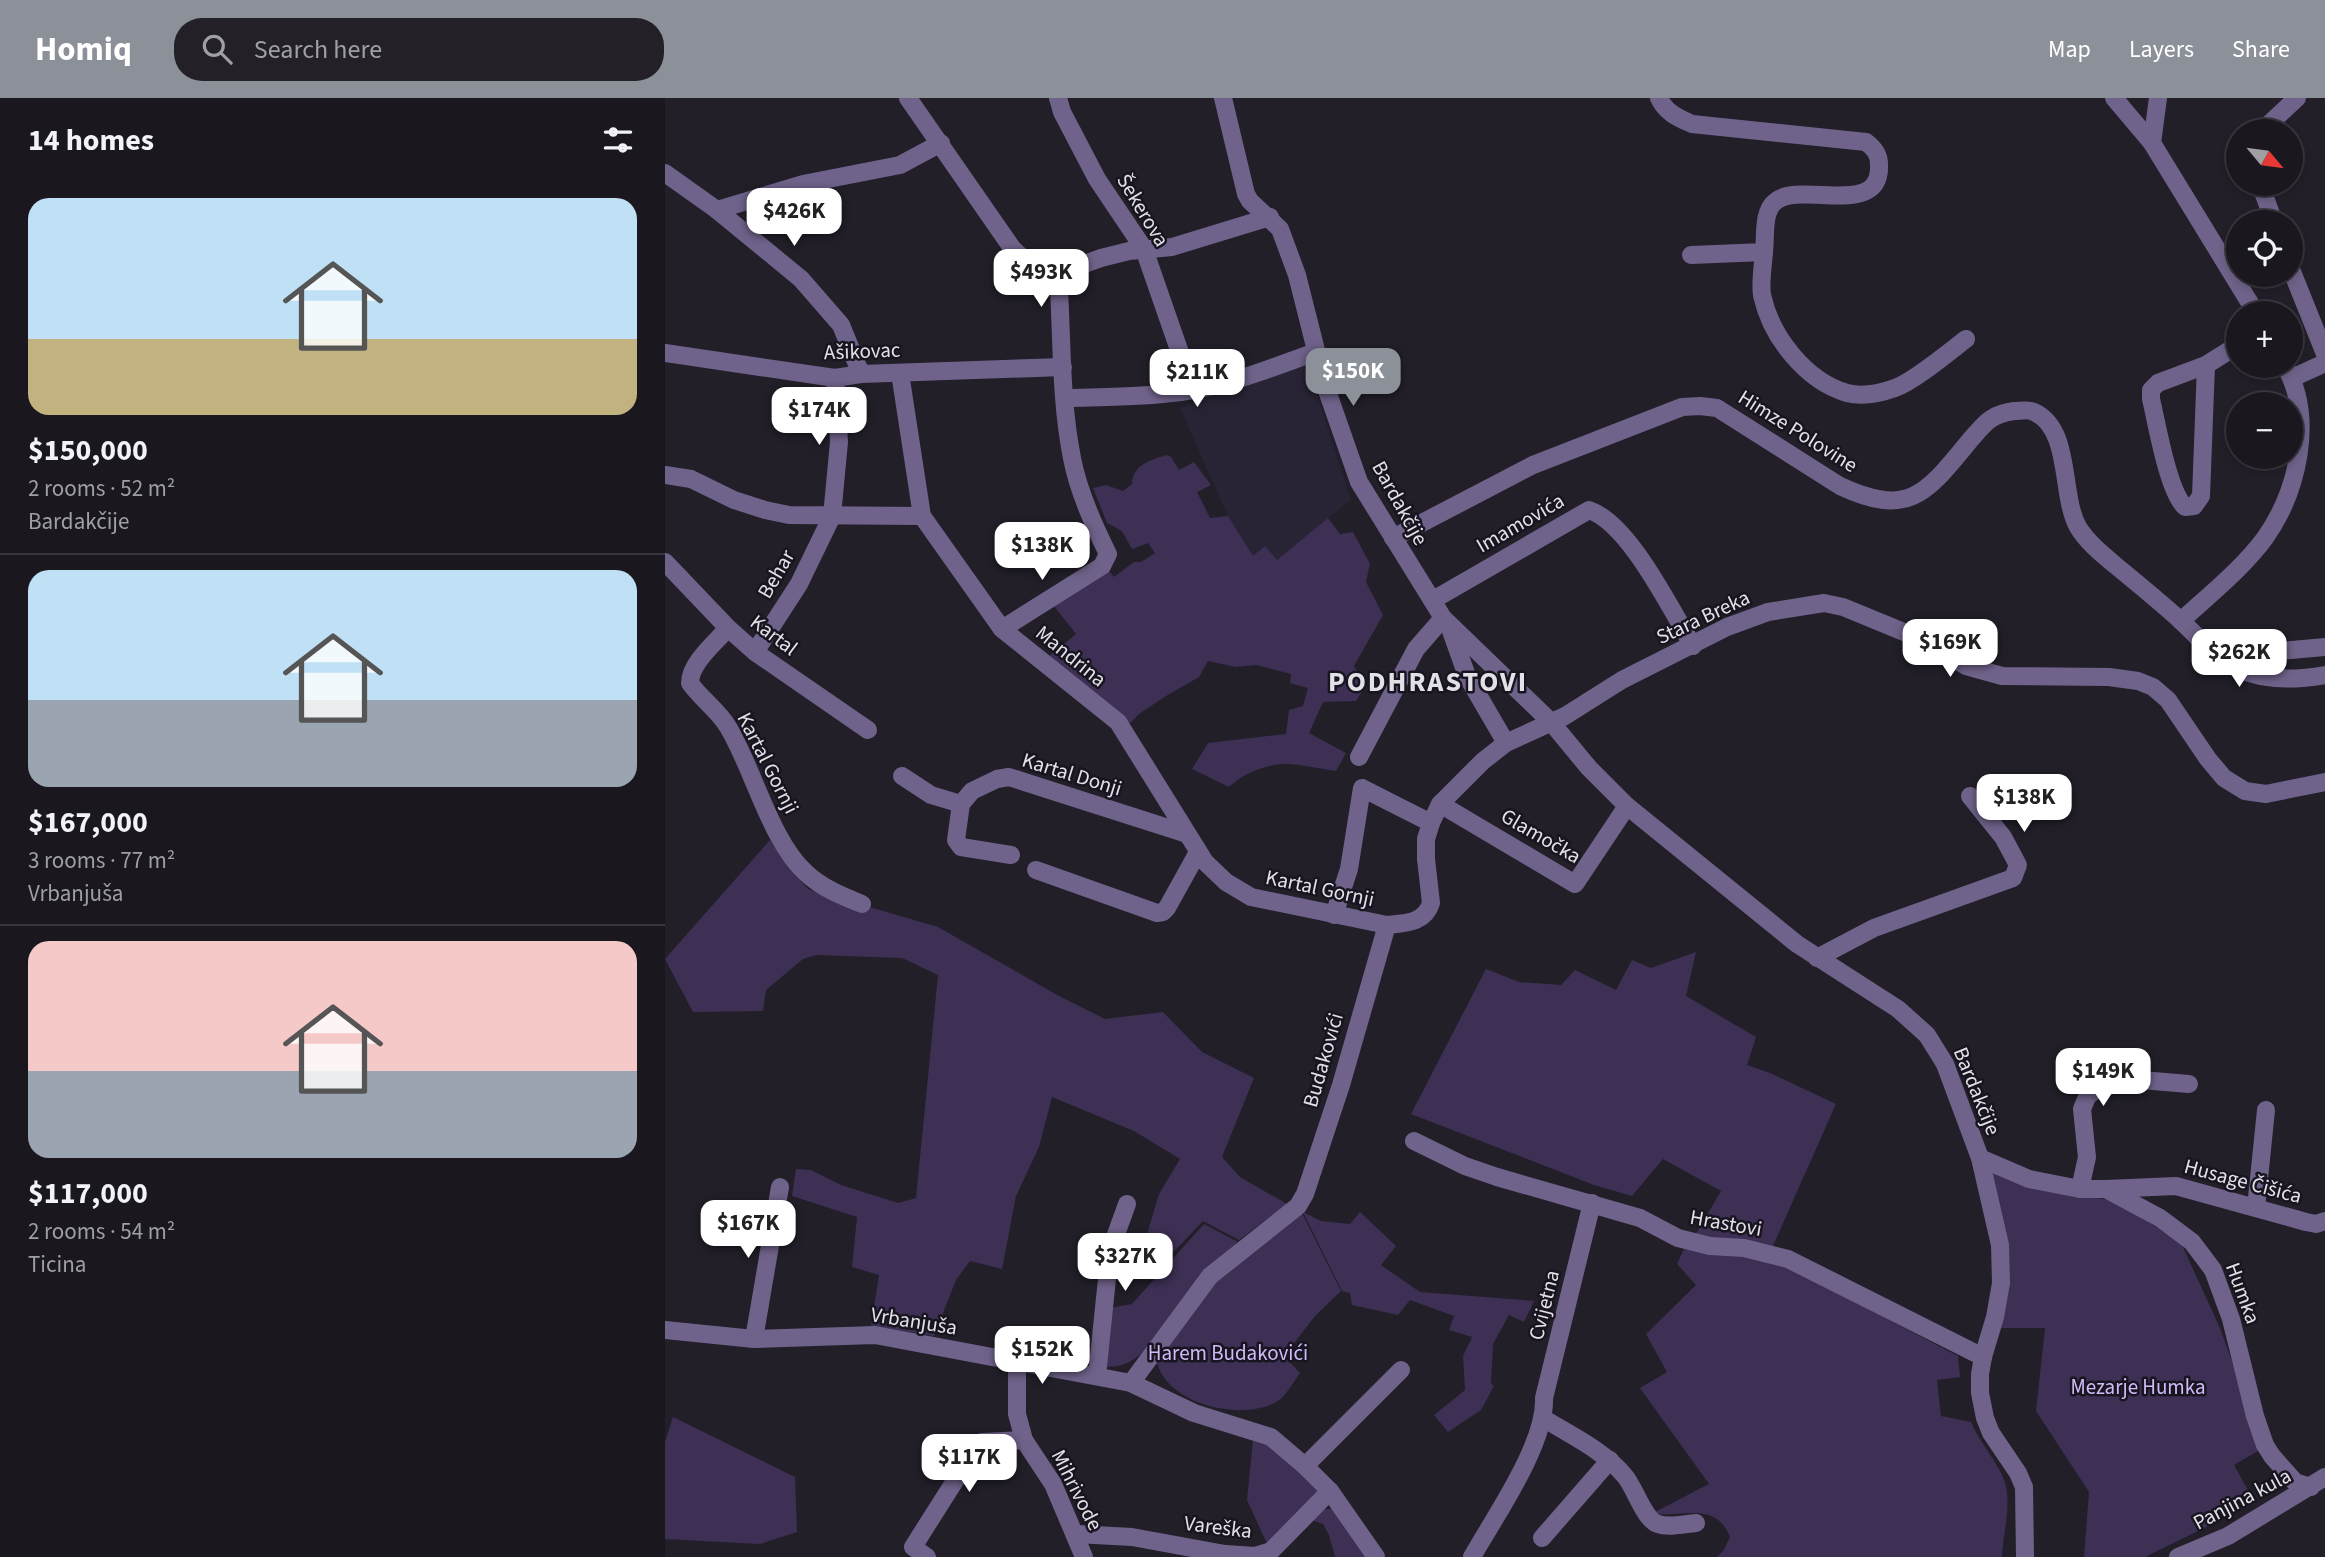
<!DOCTYPE html>
<html lang="en">
<head>
<meta charset="utf-8">
<style>
	body { margin:0; font-family:"Source Sans 3",sans-serif; background:#232028; color:#f1f3f6; height:100vh; display:flex; flex-direction:column; font-size:26px; white-space:nowrap }
	* { box-sizing:border-box; margin:0 }
	p { font-size:23px; color:#9f9fa4 }
	.icon { flex:none; width:38px; height:38px; fill:none; stroke:currentColor; stroke-width:2; stroke-linecap:round; stroke-linejoin:round }
	.map { position:relative; flex:1; overflow:hidden }
	.panel { display:flex; flex-direction:column; background:#1a171f; width:665px }
	.panel>* { flex:none }
	.needle { width:46px; rotate:119deg }
	.controls { position:absolute; left:1561px; top:21px; display:grid; gap:14px }
	.controls a { display:grid; place-items:center; width:77px; height:77px; border-radius:50%; background:#1a171f; box-shadow:0 4px 10px #0003,0 0 0 2px #38363d; font-size:35px }
	.price { position:absolute; translate:-50% -60px; padding:0 16px; border-radius:14px; background:#fff; color:#222; font-size:23px; line-height:46px; filter:drop-shadow(0 2px 4px #0008) }
	.price::after { content:''; position:absolute; left:50%; top:42px; width:21px; height:16px; margin-left:-10px; background:inherit; clip-path:polygon(0 0,100% 0,50% 100%) }
	.price.active { background:#8c9099; color:#fff }
	ul { padding:0; list-style:none }
	li { display:grid; align-content:center; gap:14px; height:371px; padding:0 28px }
	li+li { border-top:2px solid #38363d }
	li span { display:grid; place-items:center; height:217px; border-radius:21px; color:#555 }
	li>.icon { margin-inline-start:auto }
	span .icon { width:126px; height:126px; fill:#fffc; stroke-width:1 }
	li b { font-size:30px }
	h2 { display:flex; justify-content:space-between; align-items:center; height:84px; padding:0 28px; font-size:30px }
	header { display:flex; align-items:center; gap:42px; box-sizing:border-box; height:98px; padding:0 35px; background:#8c9099; color:#fff }
	header strong { font-size:33px }
	nav { display:flex; gap:38px; margin-inline-start:auto; font-size:24px }
	.search { width:490px; height:63px; background:#232028; display:flex; align-items:center; gap:18px; box-sizing:border-box; padding:0 24px; border-radius:28px; color:#9f9fa4; font-size:26px }
	main { display:flex; flex:1; min-height:0 }
	.map>svg:first-child { display:block }
</style>
</head>
<body>
<header>
<strong>Homiq</strong>
<div class="search"><svg class="icon" aria-label="search" viewBox="0 0 24 24"><circle cx="10" cy="10" r="6"/><path d="M15 15l6 6"/></svg>Search here</div>
<nav><a>Map</a><a>Layers</a><a>Share</a></nav>
</header>
<main>
<section class="panel">
<h2>14 homes<svg class="icon" aria-label="filters" viewBox="0 0 24 24"><path d="M4 7h16M4 17h16"/><circle cx="9" cy="7" r="2"/><circle cx="15" cy="17" r="2"/></svg></h2>
<ul>
<li><span style="background:linear-gradient(#bfe0f5 65%,#c2b280 0)"><svg class="icon" aria-label="home" viewBox="0 0 24 24"><path d="M3 11l9-7 9 7M6 9v11h12V9"/></svg></span><div><b>$150,000</b><p>2 rooms · 52 m²</p><p>Bardakčije</p></div></li>
<li><span style="background:linear-gradient(#bfe0f5 60%,#9aa5b1 0)"><svg class="icon" aria-label="home" viewBox="0 0 24 24"><path d="M3 11l9-7 9 7M6 9v11h12V9"/></svg></span><div><b>$167,000</b><p>3 rooms · 77 m²</p><p>Vrbanjuša</p></div></li>
<li><span style="background:linear-gradient(#f6c9c9 60%,#9aa5b1 0)"><svg class="icon" aria-label="home" viewBox="0 0 24 24"><path d="M3 11l9-7 9 7M6 9v11h12V9"/></svg></span><div><b>$117,000</b><p>2 rooms · 54 m²</p><p>Ticina</p></div></li>
</ul>
</section>
<div class="map">
<svg width="1660" height="1459" viewBox="0 0 1660 1459">
	<rect width="100%" height="100%" fill="#221f29"/>
	<!-- built -->
	<path fill="#292435" d="M 640,260 L 686,402 L 612,462 L 588,458 L 563,418 L 515,310 Z"/>
	<!-- green -->
	<g fill="#3d3054">
		<path d="M 502,357 L 506,359 L 514,372 L 529,364 L 546,387 L 532,394 L 545,420 L 563,418 L 588,458 L 600,448 L 612,462 L 663,420 L 675,436 L 688,434 L 705,466 L 701,484 L 718,517 L 689,568 L 701,587 L 691,603 L 658,604 L 644,635 L 681,655 L 671,673 C 655,671 637,666 620,666 C 602,666 576,676 564,689 L 527,671 L 543,645 L 621,636 L 624,612 L 638,608 L 643,590 L 625,585 L 626,576 L 591,567 L 571,569 L 543,563 L 534,579 L 501,598 L 474,616 L 463,627 L 384,558 L 411,536 L 389,508 L 442,470 L 449,479 L 469,464 L 476,464 L 490,455 L 483,445 L 467,451 L 457,433 L 442,425 L 428,390 L 441,387 L 458,393 L 467,386 C 468,366 486,362 502,357 Z"/>
		<path d="M 105,742 L 126,772 L 143,791 L 273,829 L 394,898 L 440,921 L 498,914 L 537,954 L 589,980 L 557,1059 L 575,1079 L 622,1106 L 574,1142 L 538,1123 L 499,1164 L 479,1146 L 494,1096 L 515,1061 L 469,1033 L 387,999 L 374,1049 L 351,1098 L 337,1171 L 305,1163 L 291,1182 L 269,1238 L 206,1228 L 214,1177 L 187,1169 L 192,1119 L 127,1098 L 131,1071 L 146,1072 L 176,1087 L 233,1105 L 251,1100 L 273,877 L 237,860 L 151,857 L 138,861 L 101,892 L 98,913 L 28,914 L 0,861 Z"/>
		<path d="M 1031,854 L 1021,898 L 1091,939 L 1082,967 L 1105,975 L 1171,1006 L 1107,1150 L 1028,1141 L 1056,1093 L 998,1061 L 967,1098 L 929,1087 L 746,1016 L 821,871 L 854,884 L 896,887 L 910,872 L 951,892 L 967,862 L 986,870 Z"/>
		<path d="M 1325,1069 L 1391,1092 L 1455,1104 L 1517,1147 L 1555,1230 L 1598,1350 L 1569,1367 L 1590,1405 L 1480,1459 L 1419,1459 L 1424,1394 L 1371,1313 L 1380,1230 L 1333,1230 Z"/>
		<path d="M 638,1114 L 656,1123 L 685,1126 L 695,1114 L 731,1148 L 716,1167 L 755,1194 L 869,1203 L 859,1224 L 844,1217 L 828,1246 L 826,1286 L 829,1288 L 816,1312 L 783,1334 L 769,1317 L 800,1292 L 798,1258 L 807,1239 L 784,1232 L 789,1218 L 745,1202 L 733,1217 L 687,1207 L 685,1195 L 677,1193 Z"/>
		<path d="M 637,1115 L 676,1193 L 650,1218 L 619,1258 L 635,1275 C 628,1284 621,1299 611,1304 C 577,1324 501,1306 492,1264 L 550,1182 Z"/>
		<path d="M 539,1126 L 573,1144 L 542,1171 L 478,1254 C 465,1265 457,1269 440,1269 L 445,1210 L 467,1206 Z"/>
		<path d="M 1019,1151 L 1073,1155 L 1119,1167 L 1293,1258 L 1295,1279 L 1272,1282 L 1276,1318 L 1306,1324 C 1314,1343 1328,1358 1337,1377 C 1349,1402 1338,1432 1337,1459 L 1052,1459 L 1058,1453 L 1065,1439 C 1051,1402 1015,1420 986,1416 L 1044,1386 L 975,1290 L 1002,1274 L 981,1236 L 1031,1187 L 1012,1166 Z"/>
		<path d="M 8,1319 L 130,1379 L 132,1434 L 95,1446 L 0,1441 L 0,1344 Z"/>
		<path d="M 588,1342 L 608,1346 L 653,1393 L 603,1448 L 582,1402 Z"/>
		<path d="M 657,1411 L 667,1411 L 706,1459 L 670,1459 L 664,1437 L 658,1426 L 641,1420 Z"/>
	</g>
	<g fill="none" stroke-linecap="round" stroke-linejoin="round">
		<!-- minor -->
		<g stroke="#70638b" stroke-width="18">
			<path d="M 243,0 L 347,150 C 362,166 380,175 394,192 C 397,247 396,305 407,360 C 413,393 428,426 443,456 L 437,468 L 337,531"/>
			<path d="M 393,0 L 397,14 L 432,81 L 479,151 L 528,292"/>
			<path d="M 558,0 L 581,96 L 585,103 L 615,131 L 632,177 L 659,284 L 694,384 L 778,520 L 886,624 L 924,670 L 962,708 L 1132,846 L 1233,911 L 1262,937 L 1280,966 L 1315,1060 L 1335,1147 L 1336,1185 L 1330,1219 L 1318,1259 L 1315,1276 L 1315,1295 L 1320,1320 L 1326,1335 L 1353,1375 L 1359,1389 L 1360,1459"/>
			<path d="M 994,0 C 1000,14 1013,20 1027,26 L 1201,44 C 1209,50 1214,56 1214,66 C 1217,121 1136,83 1111,103 C 1097,113 1101,139 1099,154 L 1026,157"/>
			<path d="M 1449,0 L 1487,45 L 1591,215"/>
			<path d="M 1600,33 L 1602,28 L 1632,0"/>
			<path d="M 1487,45 L 1493,0"/>
			<path d="M 0,75 L 52,112 L 136,181 L 176,227 L 196,276"/>
			<path d="M 1595,86 L 1609,124"/>
			<path d="M 52,112 L 138,86 L 235,67 L 276,45"/>
			<path d="M 1099,154 C 1098,168 1095,184 1097,197 C 1106,239 1141,283 1182,295 C 1197,299 1216,295 1230,290 C 1248,284 1284,254 1301,241"/>
			<path d="M 1626,171 L 1660,256"/>
			<path d="M 383,179 L 436,160 L 464,153 L 507,149 L 605,119"/>
			<path d="M 0,255 L 170,280 L 196,276 L 398,269"/>
			<path d="M 1541,267 L 1536,398 L 1529,408 L 1520,409 C 1503,393 1492,326 1486,301 L 1486,292 L 1493,285 L 1541,267 L 1573,247"/>
			<path d="M 235,275 L 257,418 L 337,531 L 453,624 L 540,764 L 561,784 L 586,799 L 722,827"/>
			<path d="M 1627,280 L 1660,265"/>
			<path d="M 400,300 C 442,299 486,299 528,292 C 570,285 611,268 651,254"/>
			<path d="M 0,377 L 26,381 L 69,402 L 100,412 L 124,417 L 257,418"/>
			<path d="M 728,440 L 868,367 L 1017,309 L 1035,308 L 1052,310 L 1175,388 C 1246,421 1262,394 1306,341 C 1320,325 1326,316 1349,313 C 1355,313 1364,311 1369,314 C 1407,331 1395,397 1413,429 C 1422,444 1437,456 1450,467 C 1472,485 1494,503 1515,522 C 1534,539 1548,559 1571,570 C 1598,583 1632,582 1660,577"/>
			<path d="M 0,464 L 63,530 L 90,554 L 203,632"/>
			<path d="M 768,502 L 924,412 C 964,425 1006,512 1028,548"/>
			<path d="M 1516,523 C 1543,498 1578,470 1600,440 C 1633,393 1650,320 1620,268"/>
			<path d="M 63,530 C 50,545 25,565 25,585 C 36,601 53,612 63,629 C 89,672 105,742 141,775 C 157,790 177,798 197,806"/>
			<path d="M 786,533 L 802,578 L 841,645"/>
			<path d="M 1615,553 L 1660,549"/>
			<path d="M 90,554 L 134,486 L 167,418 L 174,344 L 170,280"/>
			<path d="M 694,659 L 751,551 L 778,520"/>
			<path d="M 237,678 L 266,697 L 296,706"/>
			<path d="M 775,706 L 910,786 L 962,708"/>
			<path d="M 346,757 L 296,749 L 291,742 L 296,706 L 307,693 L 332,681 L 344,679 L 522,736"/>
			<path d="M 371,772 L 492,815 L 498,814 L 502,810 L 533,754"/>
			<path d="M 669,817 L 684,771 L 697,690 L 766,725"/>
			<path d="M 1152,860 L 1209,830 L 1348,780 L 1353,767 L 1338,739 L 1305,698"/>
			<path d="M 749,1043 L 800,1068 L 832,1079 L 975,1120 L 1013,1140 L 1045,1148 L 1079,1150 L 1123,1161 L 1318,1259"/>
			<path d="M 1315,1060 L 1364,1081 L 1415,1091 L 1441,1091 L 1495,1120 L 1527,1144 L 1548,1172 L 1566,1221 L 1590,1318 L 1600,1347 L 1607,1358 L 1630,1384 L 1646,1389"/>
			<path d="M 1415,1091 L 1422,1059 L 1417,1011 L 1422,999 L 1440,983 L 1452,980 L 1524,986"/>
			<path d="M 1441,1091 L 1511,1088 L 1641,1124 L 1651,1126 L 1660,1123"/>
			<path d="M 1591,1110 L 1601,1012"/>
			<path d="M 0,1232 L 89,1241 L 210,1237 L 466,1285 L 529,1315 L 606,1339 L 640,1368 L 665,1393 L 711,1459"/>
			<path d="M 89,1241 L 115,1089"/>
			<path d="M 352,1264 L 352,1316 L 359,1342 L 388,1386 L 419,1459"/>
			<path d="M 432,1278 L 443,1171 L 449,1142 L 462,1106"/>
			<path d="M 466,1285 L 545,1178 L 633,1108 L 640,1096 L 676,987 L 722,827 C 741,825 760,825 766,805 L 761,761 L 761,741 L 766,725 L 775,706 L 818,663 L 841,645 L 900,618 L 957,582 L 1062,529 L 1103,514 L 1159,505 L 1178,509 L 1251,539 L 1301,568 L 1337,578 L 1444,579 L 1473,583 L 1488,589 L 1503,602 L 1543,661 L 1559,680 L 1580,693 L 1601,696 L 1660,684"/>
			<path d="M 878,1320 C 905,1337 938,1352 959,1377 C 970,1389 979,1422 993,1426 C 1004,1430 1019,1426 1031,1425"/>
			<path d="M 640,1368 L 736,1272"/>
			<path d="M 411,1436 L 467,1439 L 560,1456 L 590,1458 L 606,1453 L 665,1393"/>
			<path d="M 877,1440 L 945,1362"/>
			<path d="M 262,1459 L 248,1449 L 312,1348 L 317,1344 L 359,1342"/>
			<path d="M 807,1459 C 830,1418 881,1346 879,1300 L 927,1105"/>
			<path d="M 1513,1459 L 1563,1438 L 1660,1379"/>
		</g>
	</g>
	<g text-anchor="middle" stroke-width="5" stroke-linejoin="round" paint-order="stroke">
		<!-- street labels -->
		<g font-size="21" fill="#e3e1e8" stroke="#191520">
			<text transform="translate(478 112) rotate(59)" y="7">Šekerova</text>
			<text transform="translate(197 253) rotate(-2)" y="7">Ašikovac</text>
			<text transform="translate(1133 333) rotate(32)" y="7">Himze Polovine</text>
			<text transform="translate(735 405) rotate(61)" y="7">Bardakčije</text>
			<text transform="translate(855 425) rotate(-30)" y="7">Imamovića</text>
			<text transform="translate(111 476) rotate(-60)" y="7">Behar</text>
			<text transform="translate(1038 519) rotate(-25)" y="7">Stara Breka</text>
			<text transform="translate(109 537) rotate(37)" y="7">Kartal</text>
			<text transform="translate(406 558) rotate(39)" y="7">Mandrina</text>
			<text transform="translate(103 665) rotate(63)" y="7">Kartal Gornji</text>
			<text transform="translate(407 676) rotate(17)" y="7">Kartal Donji</text>
			<text transform="translate(876 738) rotate(30)" y="7">Glamočka</text>
			<text transform="translate(655 790) rotate(12)" y="7">Kartal Gornji</text>
			<text transform="translate(658 962) rotate(-74)" y="7">Budakovići</text>
			<text transform="translate(1312 993) rotate(68)" y="7">Bardakčije</text>
			<text transform="translate(1578 1083) rotate(15)" y="7">Husage Čišića</text>
			<text transform="translate(1061 1125) rotate(10)" y="7">Hrastovi</text>
			<text transform="translate(1578 1195) rotate(70)" y="7">Humka</text>
			<text transform="translate(879 1207) rotate(-76)" y="7">Cvijetna</text>
			<text transform="translate(249 1223) rotate(9)" y="7">Vrbanjuša</text>
			<text transform="translate(412 1392) rotate(63)" y="7">Mihrivode</text>
			<text transform="translate(1577 1401) rotate(-28)" y="7">Panjina kula</text>
			<text transform="translate(553 1429) rotate(7)" y="7">Vareška</text>
		</g>
		<!-- park labels -->
		<g font-size="21" fill="#cebbf8" stroke="#191520">
			<text x="563" y="1262">Harem Budakovići</text>
			<text x="1473" y="1296">Mezarje Humka</text>
		</g>
		<!-- district labels -->
		<g font-size="28" font-weight="bold" letter-spacing="2" fill="#e3e1e8" stroke="#191520">
			<text x="763" y="593">PODHRASTOVI</text>
		</g>
	</g>
</svg>
<div class="controls">
<a><svg class="needle" viewBox="-14 -14 28 28"><path d="M0-13l5 13h-10z" fill="#e53935"/><path d="M0 13l5-13h-10z" fill="#9f9fa4"/></svg></a>
<a><svg class="icon" aria-label="locate" viewBox="0 0 24 24"><circle cx="12" cy="12" r="6"/><path d="M12 2v4M12 18v4M2 12h4M18 12h4"/></svg></a>
<a>+</a>
<a>−</a>
</div>
<b class="price" style="left:129px;top:150px">$426K</b>
<b class="price" style="left:376px;top:211px">$493K</b>
<b class="price active" style="left:688px;top:310px">$150K</b>
<b class="price" style="left:532px;top:311px">$211K</b>
<b class="price" style="left:154px;top:349px">$174K</b>
<b class="price" style="left:377px;top:484px">$138K</b>
<b class="price" style="left:1285px;top:581px">$169K</b>
<b class="price" style="left:1574px;top:591px">$262K</b>
<b class="price" style="left:1359px;top:736px">$138K</b>
<b class="price" style="left:1438px;top:1010px">$149K</b>
<b class="price" style="left:83px;top:1162px">$167K</b>
<b class="price" style="left:460px;top:1195px">$327K</b>
<b class="price" style="left:377px;top:1288px">$152K</b>
<b class="price" style="left:304px;top:1396px">$117K</b>
</div>
</main>
</body>
</html>
